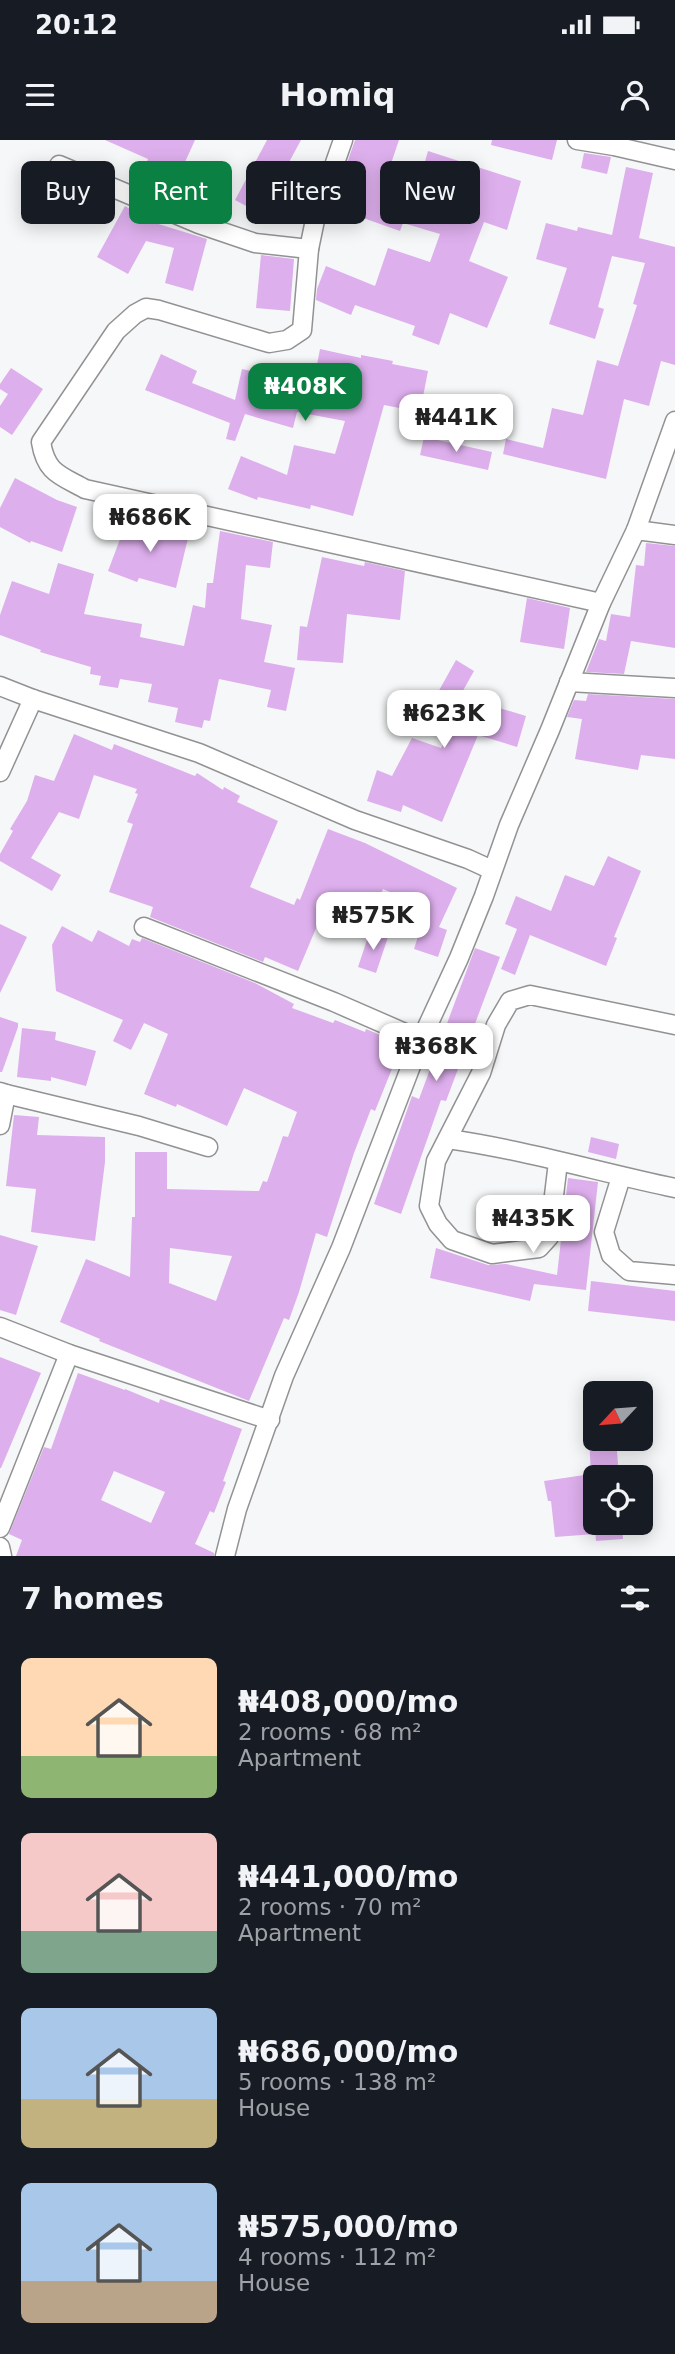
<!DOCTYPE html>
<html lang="en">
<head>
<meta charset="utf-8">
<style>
	body { margin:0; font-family:"DejaVu Sans",sans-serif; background:#20242c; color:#f1f3f6; height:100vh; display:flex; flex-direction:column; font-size:26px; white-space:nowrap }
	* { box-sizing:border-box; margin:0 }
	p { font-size:23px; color:#9ea1a6 }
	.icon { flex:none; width:38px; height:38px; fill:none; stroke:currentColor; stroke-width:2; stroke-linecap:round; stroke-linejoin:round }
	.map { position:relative; height:1416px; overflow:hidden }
	.panel { display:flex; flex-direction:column; background:#171b24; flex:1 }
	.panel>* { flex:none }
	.hud { position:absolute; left:21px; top:21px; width:634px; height:63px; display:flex; gap:14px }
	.needle { width:46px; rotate:244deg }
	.fabs { position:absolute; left:583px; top:1241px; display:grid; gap:14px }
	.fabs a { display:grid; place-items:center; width:70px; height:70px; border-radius:10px; background:#171b24; box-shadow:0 4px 18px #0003; font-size:35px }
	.price { position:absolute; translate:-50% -60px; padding:0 16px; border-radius:14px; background:#fff; color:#222; font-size:23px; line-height:46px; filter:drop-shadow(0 2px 4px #0008) }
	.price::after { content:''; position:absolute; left:50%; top:42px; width:21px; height:16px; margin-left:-10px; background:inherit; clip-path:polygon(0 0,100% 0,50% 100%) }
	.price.on { background:#0b8043; color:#fff }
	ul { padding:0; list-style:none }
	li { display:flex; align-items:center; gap:21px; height:175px; padding:0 21px }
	li span { display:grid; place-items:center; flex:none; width:196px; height:140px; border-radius:10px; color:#555 }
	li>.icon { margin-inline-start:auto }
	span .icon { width:84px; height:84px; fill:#fffc; stroke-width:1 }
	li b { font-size:30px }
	h2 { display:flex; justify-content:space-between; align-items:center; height:84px; padding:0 21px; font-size:30px }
	.chip { padding:0 24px; border-radius:10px; background:#171b24; box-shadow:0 4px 18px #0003; font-size:24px; line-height:63px }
	.chip.on { background:#0b8043; color:#fff }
	.status { display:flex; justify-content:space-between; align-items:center; height:49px; padding:0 35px; background:#171b24; direction:ltr }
	.status svg { height:19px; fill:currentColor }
	header { display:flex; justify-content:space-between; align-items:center; height:91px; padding:0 21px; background:#171b24; font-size:32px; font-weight:700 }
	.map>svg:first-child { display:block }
</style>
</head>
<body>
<div class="status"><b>20:12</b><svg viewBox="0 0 49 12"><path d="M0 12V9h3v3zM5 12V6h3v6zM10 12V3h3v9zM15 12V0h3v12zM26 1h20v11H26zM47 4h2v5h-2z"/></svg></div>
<header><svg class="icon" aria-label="menu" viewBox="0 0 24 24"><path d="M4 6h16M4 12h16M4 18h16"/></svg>Homiq<svg class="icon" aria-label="person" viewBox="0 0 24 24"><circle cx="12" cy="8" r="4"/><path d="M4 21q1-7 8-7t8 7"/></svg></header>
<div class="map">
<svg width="675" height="1416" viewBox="0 0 675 1416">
	<rect width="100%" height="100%" fill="#f6f7f8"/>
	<!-- building -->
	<g fill="#deafed" fill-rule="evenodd">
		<path d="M 105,0 L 195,0 L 176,42 L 145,27 L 148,19 Z"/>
		<path d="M 267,0 L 301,0 L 261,74 L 235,60 Z"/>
		<path d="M 355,0 L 399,0 L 382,50 L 414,60 L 428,11 L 521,41 L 507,90 L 484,82 L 469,121 L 508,137 L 487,188 L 450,173 L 439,205 L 412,195 L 415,186 L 355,165 L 351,175 L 316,160 L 317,149 L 326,126 L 375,146 L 388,108 L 430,122 L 440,94 L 403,83 L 400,91 L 332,67 Z"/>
		<path d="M 492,0 L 557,0 L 552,20 L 491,5 Z"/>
		<path d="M 584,13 L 611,17 L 607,34 L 581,28 Z"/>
		<path d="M 626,27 L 653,33 L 639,98 L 675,107 L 675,225 L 661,221 L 649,266 L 624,259 L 606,339 L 503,314 L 506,299 L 543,308 L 552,268 L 583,275 L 597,220 L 618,226 L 637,165 L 633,164 L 645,123 L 612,116 L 598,167 L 604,169 L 595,199 L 549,184 L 567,128 L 536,119 L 546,83 L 577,91 L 578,87 L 612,95 Z"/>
		<path d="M 55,51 L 79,62 L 73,76 L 49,66 Z"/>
		<path d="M 125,66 L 152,82 L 207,99 L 193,151 L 165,143 L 174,108 L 146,101 L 128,134 L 97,117 Z"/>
		<path d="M 261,115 L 294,119 L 290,171 L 256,168 Z"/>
		<path d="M 320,209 L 361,218 L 361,215 L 393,221 L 392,224 L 428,231 L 420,272 L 384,265 L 353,376 L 311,365 L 310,369 L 258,357 L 257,360 L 228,349 L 241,316 L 287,335 L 294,305 L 335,314 L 345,281 L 297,272 L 293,288 L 245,274 L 235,301 L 226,299 L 230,283 L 145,250 L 161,214 L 197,231 L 192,243 L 235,260 L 242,229 L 266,234 L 263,247 L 310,261 Z"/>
		<path d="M 11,228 L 43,249 L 12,295 L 0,287 L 0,266 L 8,254 L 0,249 L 0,244 Z"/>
		<path d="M 424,297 L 492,312 L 488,330 L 420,315 Z"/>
		<path d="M 15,338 L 57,360 L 77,367 L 62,412 L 31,401 L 30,403 L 0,387 L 0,368 Z"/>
		<path d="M 128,378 L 161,390 L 161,387 L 189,394 L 176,448 L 139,438 L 137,442 L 108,431 Z"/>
		<path d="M 220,391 L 273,402 L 270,428 L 246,425 L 241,479 L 272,485 L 264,522 L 295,528 L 286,571 L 267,567 L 271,550 L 219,539 L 210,581 L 204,580 L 202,588 L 175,582 L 178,568 L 148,562 L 152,544 L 120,539 L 118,548 L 99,545 L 101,536 L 90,534 L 91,527 L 40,512 L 41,510 L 0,495 L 0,475 L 12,441 L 49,454 L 58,423 L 94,434 L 84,474 L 142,484 L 140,497 L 184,506 L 193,465 L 205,468 L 207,443 L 213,443 Z"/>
		<path d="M 646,403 L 675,406 L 675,508 L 631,501 L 624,534 L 586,532 L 599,499 L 606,501 L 611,474 L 630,477 L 636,425 L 644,426 Z"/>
		<path d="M 322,417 L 364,426 L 365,422 L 405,431 L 400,480 L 347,474 L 343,523 L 297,520 L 300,486 L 307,487 Z"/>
		<path d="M 527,458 L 570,468 L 564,509 L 520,502 Z"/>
		<path d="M 456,520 L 474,531 L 460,556 L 526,576 L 517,607 L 478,595 L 442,682 L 403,665 L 401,672 L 367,661 L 377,630 L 392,636 L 412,598 L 441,608 L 451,585 L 427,572 Z"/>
		<path d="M 588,554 L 675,559 L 675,619 L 641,615 L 638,630 L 575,619 L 582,579 L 567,577 L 574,560 L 586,561 Z"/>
		<path d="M 74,594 L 112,610 L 114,604 L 195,636 L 197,633 L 223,650 L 224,647 L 240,656 L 237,662 L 278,681 L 250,747 L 294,765 L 297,758 L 300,760 L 328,689 L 365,703 L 457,748 L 439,787 L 447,790 L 438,817 L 414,809 L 427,768 L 383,749 L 368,785 L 325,767 L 298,831 L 265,817 L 263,822 L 150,777 L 153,767 L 109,752 L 133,684 L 127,682 L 138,654 L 135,653 L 137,649 L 94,635 L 79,679 L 59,672 L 31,718 L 61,735 L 52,751 L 0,721 L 0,714 L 13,691 L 10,689 L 27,661 L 35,635 L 54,641 Z"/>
		<path d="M 608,716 L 641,731 L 614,797 L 617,798 L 606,826 L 530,795 L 515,835 L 501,829 L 517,789 L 505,784 L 516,756 L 551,771 L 565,735 L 594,746 Z"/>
		<path d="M 0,784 L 27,797 L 0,853 Z"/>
		<path d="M 62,786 L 92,802 L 98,790 L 129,806 L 132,799 L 140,802 L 142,798 L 255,843 L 294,864 L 292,868 L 333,883 L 335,880 L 365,892 L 366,889 L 402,904 L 375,971 L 371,969 L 354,1013 L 327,1097 L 316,1093 L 299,1152 L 289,1180 L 284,1178 L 249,1261 L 99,1201 L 100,1199 L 60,1182 L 86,1119 L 130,1137 L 132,1077 L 135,1077 L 135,1012 L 167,1012 L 167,1049 L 259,1051 L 263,1041 L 267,1042 L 283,996 L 288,997 L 297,972 L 244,948 L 227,986 L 177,964 L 176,967 L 144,954 L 168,894 L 144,883 L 131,910 L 113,901 L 123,880 L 56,851 L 52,805 ZM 170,1108 L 232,1116 L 216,1161 L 169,1143 Z"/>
		<path d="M 370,791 L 388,797 L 376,833 L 358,827 Z"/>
		<path d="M 475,808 L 500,817 L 446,961 L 441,960 L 401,1074 L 374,1064 L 412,956 L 419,959 Z"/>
		<path d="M 0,877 L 18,883 L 18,887 L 2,932 L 0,932 Z"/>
		<path d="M 22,888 L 56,892 L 55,900 L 96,911 L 86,946 L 51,937 L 51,941 L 17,937 Z"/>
		<path d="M 14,975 L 39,977 L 37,995 L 105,997 L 105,1022 L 95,1101 L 31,1092 L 36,1049 L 6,1046 Z"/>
		<path d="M 591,997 L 619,1004 L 616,1019 L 588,1012 Z"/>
		<path d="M 568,1038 L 598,1042 L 586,1150 L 534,1144 L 530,1161 L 430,1138 L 436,1108 L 488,1125 L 506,1124 L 557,1135 Z"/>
		<path d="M 0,1095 L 38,1106 L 16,1175 L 0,1170 Z"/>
		<path d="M 591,1141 L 675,1151 L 675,1181 L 588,1171 Z"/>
		<path d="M 0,1217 L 41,1233 L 1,1328 L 0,1328 Z"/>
		<path d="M 78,1233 L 125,1250 L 125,1249 L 159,1263 L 160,1259 L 242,1289 L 223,1341 L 226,1342 L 214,1373 L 210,1371 L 195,1404 L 214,1413 L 214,1416 L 16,1416 L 22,1400 L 9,1394 L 44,1307 L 51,1309 ZM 114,1331 L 165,1352 L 151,1383 L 101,1360 Z"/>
		<path d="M 589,1298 L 616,1298 L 619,1337 L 595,1337 L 595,1382 L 622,1382 L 623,1399 L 596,1401 L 595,1389 L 595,1394 L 555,1397 L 551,1361 L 548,1361 L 544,1341 L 591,1334 Z"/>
	</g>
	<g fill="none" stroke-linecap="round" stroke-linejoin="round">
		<defs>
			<g id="minor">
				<path d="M 343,0 L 315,80 L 309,109 L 302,190 L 287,200 L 269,203 L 159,170 L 146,168 L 135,174 L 116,191 L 41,302 C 46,333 60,335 85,349 L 601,463"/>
				<path d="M 577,0 L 614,6 L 675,20"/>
				<path d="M 59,25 L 199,84 L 255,103 L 309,109"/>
				<path d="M 636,390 L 675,395"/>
				<path d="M 569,542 L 675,548"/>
				<path d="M 0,546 L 33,559 L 199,613 L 355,680 L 468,719 L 492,730"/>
				<path d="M 0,632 L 33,559"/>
				<path d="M 144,787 L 334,862 L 421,900"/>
				<path d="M 0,952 L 6,954 L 0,985"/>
				<path d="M 6,954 L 139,986 L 208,1007"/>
				<path d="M 448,999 C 525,1010 599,1032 675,1048"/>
				<path d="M 558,1022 L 549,1097 L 539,1108 L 492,1114 L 452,1100 L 438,1084 L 429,1066 L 436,1021 L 481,933 L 496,885 L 510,861 L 530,855 L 675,885"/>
				<path d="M 621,1037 L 604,1092 L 611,1115 L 629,1131 L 675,1135"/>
				<path d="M 0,1187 L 69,1214 L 270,1280"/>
				<path d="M 0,1388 L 69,1214"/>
				<path d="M 0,1407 L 2,1416"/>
				<path d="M 225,1416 L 237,1369 L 284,1236 L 341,1108 L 421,900 L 459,818 L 484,756 L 509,685 L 550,590 L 601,463 L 636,390 L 675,281"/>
			</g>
		</defs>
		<!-- minor casing -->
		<use href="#minor" stroke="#929294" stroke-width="21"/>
		<!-- minor -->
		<use href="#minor" stroke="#fff" stroke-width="18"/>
	</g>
</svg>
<div class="fabs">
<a><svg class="needle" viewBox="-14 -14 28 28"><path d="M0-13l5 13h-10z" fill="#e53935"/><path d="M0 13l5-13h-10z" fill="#9ea1a6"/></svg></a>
<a><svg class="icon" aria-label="locate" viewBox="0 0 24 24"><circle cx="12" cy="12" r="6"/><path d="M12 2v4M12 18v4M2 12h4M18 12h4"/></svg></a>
</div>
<b class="price on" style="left:305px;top:283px">₦408K</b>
<b class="price" style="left:456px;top:314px">₦441K</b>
<b class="price" style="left:150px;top:414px">₦686K</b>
<b class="price" style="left:444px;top:610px">₦623K</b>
<b class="price" style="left:373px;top:812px">₦575K</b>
<b class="price" style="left:436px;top:943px">₦368K</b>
<b class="price" style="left:533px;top:1115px">₦435K</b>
<div class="hud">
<a class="chip">Buy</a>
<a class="chip on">Rent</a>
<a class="chip">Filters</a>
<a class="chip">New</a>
</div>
</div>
<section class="panel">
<h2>7 homes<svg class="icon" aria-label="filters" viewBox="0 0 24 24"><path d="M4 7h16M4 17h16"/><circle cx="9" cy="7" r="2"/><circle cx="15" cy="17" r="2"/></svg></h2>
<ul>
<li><span style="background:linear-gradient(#ffd9b3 70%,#8fb573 0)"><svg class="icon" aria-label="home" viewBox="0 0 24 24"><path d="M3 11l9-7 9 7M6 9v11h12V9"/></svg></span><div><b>₦408,000/mo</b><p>2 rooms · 68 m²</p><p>Apartment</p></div></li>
<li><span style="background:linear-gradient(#f6c9c9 70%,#7fa58c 0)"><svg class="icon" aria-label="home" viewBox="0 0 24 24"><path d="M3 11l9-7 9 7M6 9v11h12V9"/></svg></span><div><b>₦441,000/mo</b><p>2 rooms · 70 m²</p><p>Apartment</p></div></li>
<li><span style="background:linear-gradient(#a9c7e8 65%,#c2b280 0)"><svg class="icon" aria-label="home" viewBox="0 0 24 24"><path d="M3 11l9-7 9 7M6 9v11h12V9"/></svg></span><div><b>₦686,000/mo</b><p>5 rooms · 138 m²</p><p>House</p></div></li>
<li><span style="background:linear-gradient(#a9c7e8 70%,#b9a48a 0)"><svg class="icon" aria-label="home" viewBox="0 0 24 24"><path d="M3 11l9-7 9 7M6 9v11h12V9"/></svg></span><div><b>₦575,000/mo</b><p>4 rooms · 112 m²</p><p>House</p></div></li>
</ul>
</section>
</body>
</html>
